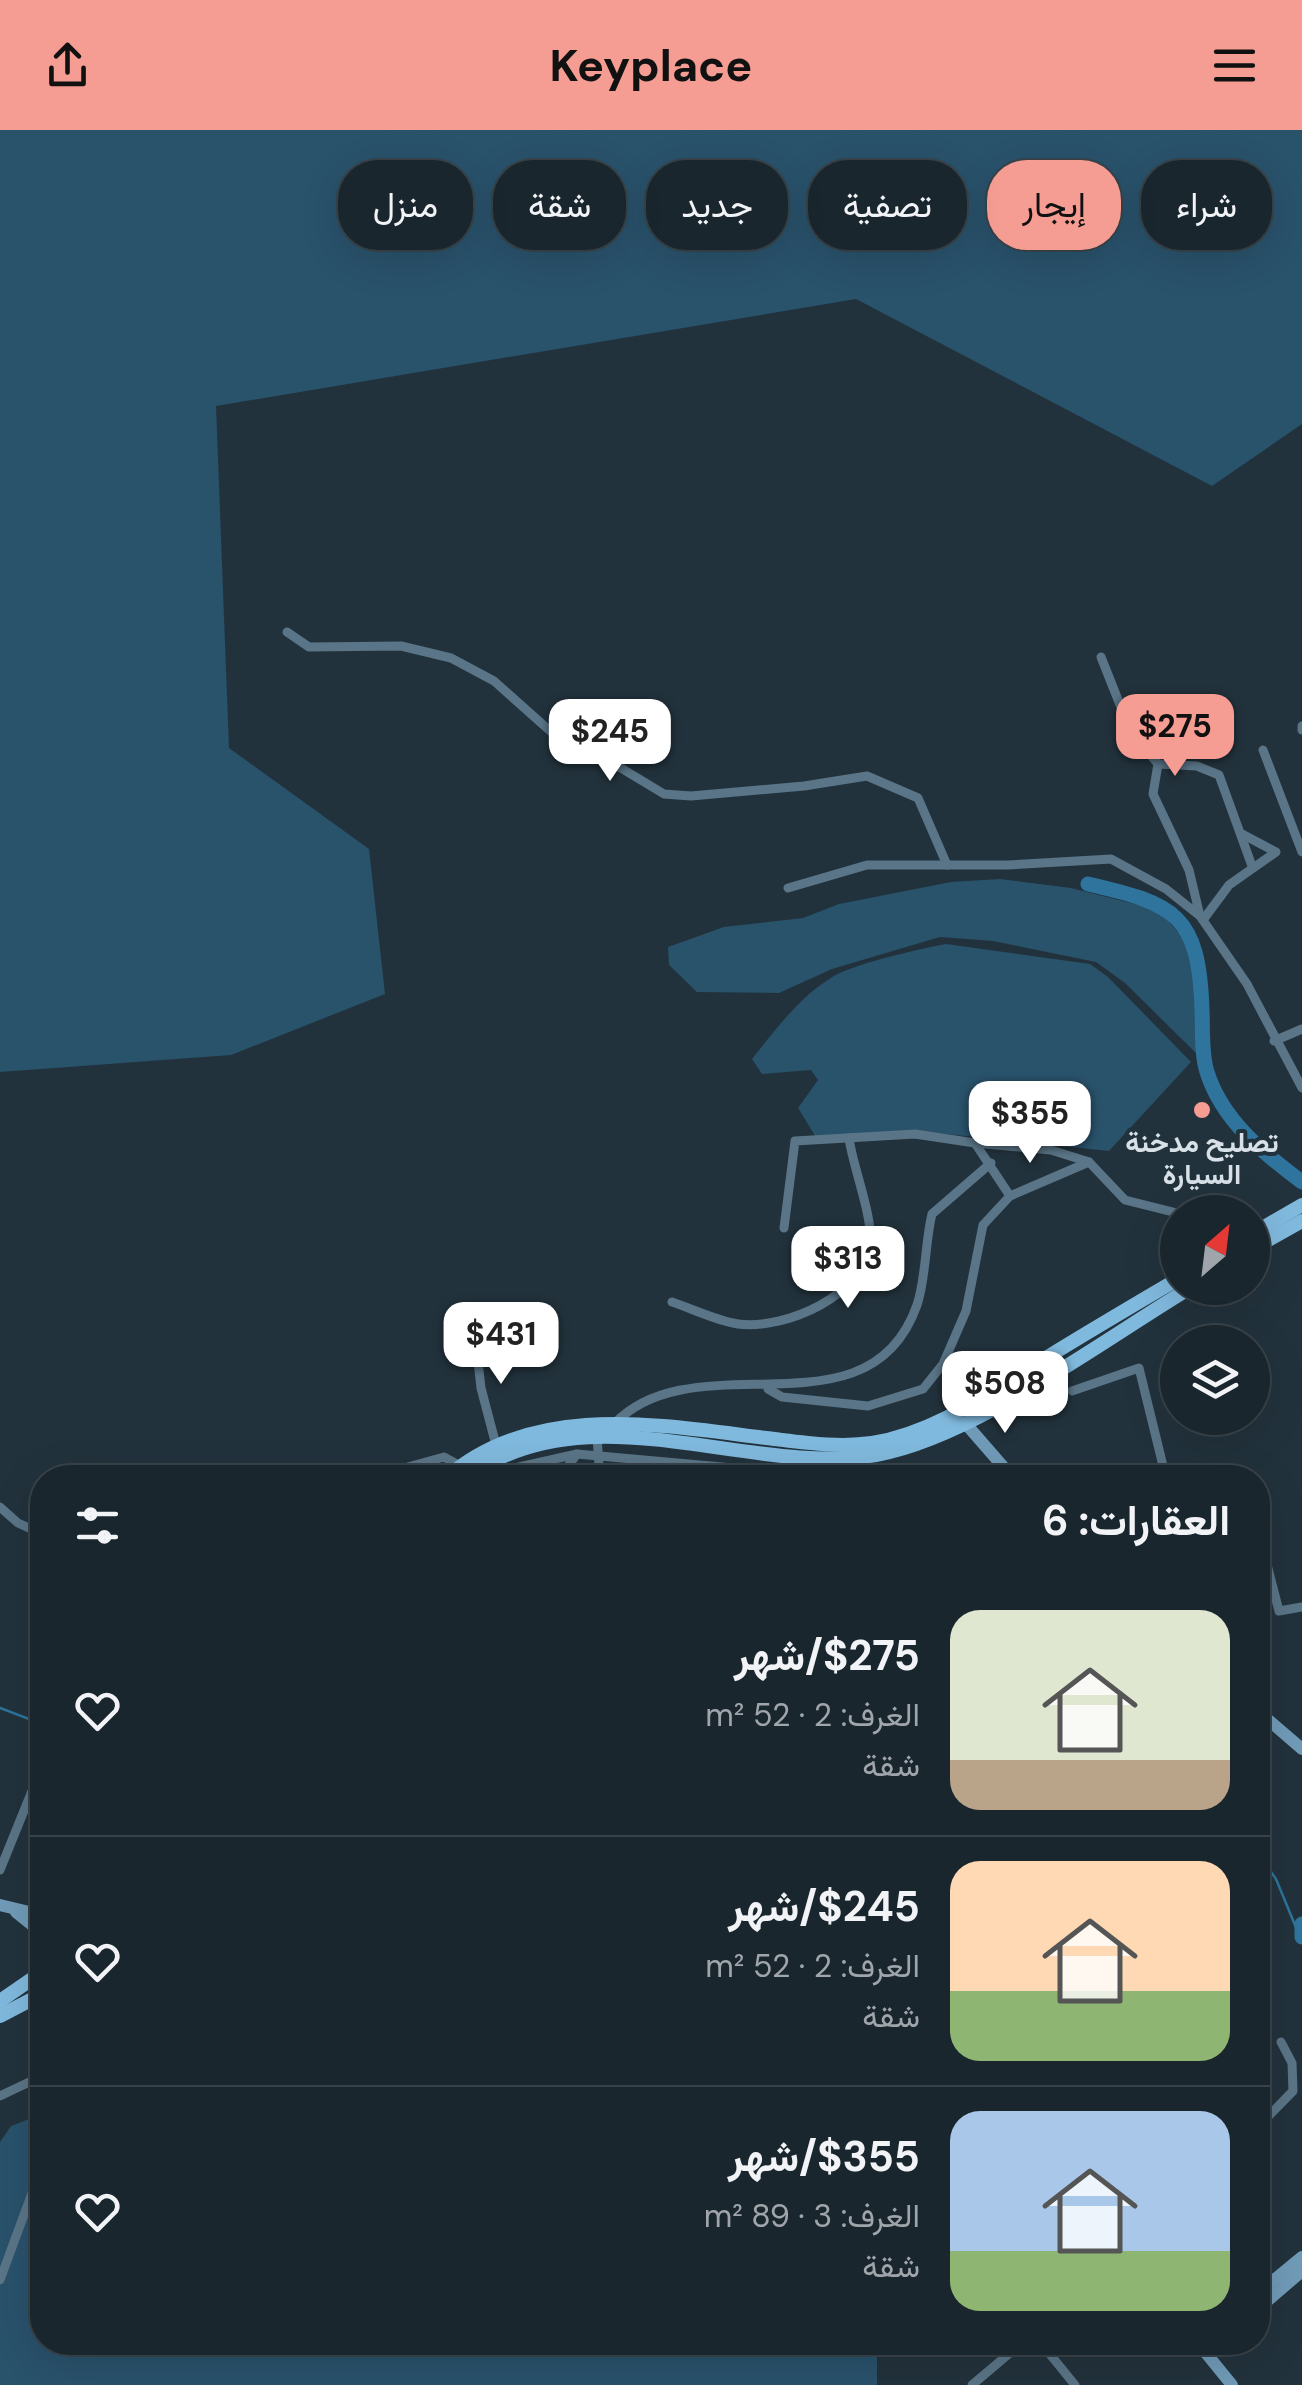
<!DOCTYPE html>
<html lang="ar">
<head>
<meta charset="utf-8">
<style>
	body { margin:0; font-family:"DM Sans",Vazirmatn,sans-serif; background:#273239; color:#f1f3f6; direction:rtl; height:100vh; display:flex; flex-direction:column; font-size:38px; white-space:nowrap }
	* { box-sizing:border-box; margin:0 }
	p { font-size:32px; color:#9fa5aa }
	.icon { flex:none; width:55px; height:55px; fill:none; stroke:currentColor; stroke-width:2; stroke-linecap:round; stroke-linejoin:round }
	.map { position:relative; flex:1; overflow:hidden; direction:ltr }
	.drawer { position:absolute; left:30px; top:1335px; width:1240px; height:890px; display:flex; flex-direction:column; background:#1a262d; border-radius:40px; box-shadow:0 10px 40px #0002,0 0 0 2px #384349; direction:rtl }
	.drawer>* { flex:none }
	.hud { position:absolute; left:30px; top:30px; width:1242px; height:90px; direction:rtl; display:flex; gap:20px }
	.needle { width:65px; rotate:28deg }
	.controls { position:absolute; left:1160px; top:1065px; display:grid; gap:20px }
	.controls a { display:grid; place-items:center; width:110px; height:110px; border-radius:50%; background:#1a262d; box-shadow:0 10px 40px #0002,0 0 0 2px #384349; font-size:50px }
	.price { position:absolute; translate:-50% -85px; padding:0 22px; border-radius:20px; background:#fff; color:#222; font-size:32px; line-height:65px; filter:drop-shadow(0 2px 5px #0008) }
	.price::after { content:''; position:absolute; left:50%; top:60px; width:30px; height:22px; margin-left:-15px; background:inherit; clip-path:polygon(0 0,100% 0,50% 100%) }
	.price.current { background:#f59c93; color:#111 }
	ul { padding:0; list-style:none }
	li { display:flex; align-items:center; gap:30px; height:250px; padding:0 40px }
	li+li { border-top:2px solid #384349 }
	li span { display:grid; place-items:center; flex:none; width:280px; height:200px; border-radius:30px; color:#555 }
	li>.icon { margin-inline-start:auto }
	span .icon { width:120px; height:120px; fill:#fffc; stroke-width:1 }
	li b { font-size:42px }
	h2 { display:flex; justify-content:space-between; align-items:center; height:120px; padding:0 40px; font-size:42px }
	.tag { padding:0 35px; border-radius:40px; background:#1a262d; box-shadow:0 10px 40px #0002,0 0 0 2px #384349; font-size:35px; line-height:90px }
	.tag.current { background:#f59c93; color:#111 }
	header { display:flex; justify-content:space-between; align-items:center; height:130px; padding:0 40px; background:#f59c93; color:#111; font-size:45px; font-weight:700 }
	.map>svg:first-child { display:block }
</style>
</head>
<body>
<header><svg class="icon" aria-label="menu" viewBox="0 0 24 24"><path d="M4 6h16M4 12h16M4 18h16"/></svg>Keyplace<svg class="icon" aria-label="share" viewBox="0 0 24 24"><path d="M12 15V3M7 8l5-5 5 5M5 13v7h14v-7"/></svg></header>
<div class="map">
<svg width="1302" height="2255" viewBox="0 0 1302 2255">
	<rect width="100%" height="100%" fill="#22323c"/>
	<!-- green -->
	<g fill="#29526b">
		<path d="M 0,0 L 1302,0 L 1302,294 L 1212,356 L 856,169 L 216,276 L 229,618 L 369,719 L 385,864 L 231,925 L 0,942 Z"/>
		<path d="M 1000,749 L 1071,758 L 1159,780 L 1183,808 L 1196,846 L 1202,929 L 1125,853 L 1096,832 L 993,811 L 940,807 L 832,839 L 779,863 L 697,862 L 669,835 L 668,817 L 724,797 L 803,788 L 839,774 L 951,752 Z"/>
		<path d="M 946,814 L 1090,834 L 1108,847 L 1191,932 L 1109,1021 L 908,1000 L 817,1009 L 798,978 L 818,950 L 811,940 L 762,944 L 752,929 C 776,899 801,865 834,846 C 857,833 919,819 946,814 Z"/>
		<path d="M 37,1986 L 42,2012 L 42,2212 L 877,2213 L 877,2255 L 0,2255 L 0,2012 L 11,1996 Z"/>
	</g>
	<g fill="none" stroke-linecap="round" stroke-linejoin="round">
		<!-- stream -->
		<g stroke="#2e749c" stroke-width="2.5">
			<path d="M 0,1578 L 42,1594"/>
			<path d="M 1258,1723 L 1276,1749 L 1302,1812"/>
		</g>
		<!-- river -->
		<g stroke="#2e749c" stroke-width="15">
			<path d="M 1088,754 C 1175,774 1199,784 1202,880 C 1203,899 1201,923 1207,942 C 1222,990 1263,1023 1302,1052"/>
			<path d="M 1302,1794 L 1302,1807"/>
		</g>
		<!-- street -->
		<g stroke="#5a7587" stroke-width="9">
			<path d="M 287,502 L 309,517 L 401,516 L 451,528 L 494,551 L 558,608 L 601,626 L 664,664 L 691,666 L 804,656 L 867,646 L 918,668 L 947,735"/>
			<path d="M 1101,527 L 1130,600 L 1158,634 L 1153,664 L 1189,740 L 1200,786"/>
			<path d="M 1302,596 L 1302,600"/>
			<path d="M 1263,620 L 1302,722"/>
			<path d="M 1158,634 L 1197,636 L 1219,645 L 1252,736"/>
			<path d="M 788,758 L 867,735 L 1008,735 L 1111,729 L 1166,759 L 1200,786 L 1247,854 L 1302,958"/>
			<path d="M 1203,790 L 1229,755 L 1276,722 L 1242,704"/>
			<path d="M 1274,911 L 1302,899"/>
			<path d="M 975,1013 L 1051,1020 L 1089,1032"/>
			<path d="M 784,1098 L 795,1011 L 915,1004 L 975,1013 L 1010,1066 L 1089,1032 L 1125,1070 L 1173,1082 L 1178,1088"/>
			<path d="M 672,1172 C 693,1179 717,1191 738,1194 C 786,1200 865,1165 870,1113 C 873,1086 853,1038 849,1008"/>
			<path d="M 475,1205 L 481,1258 L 496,1315"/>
			<path d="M 768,1259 L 782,1267 L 868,1276 L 923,1259 L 943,1234 L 966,1181 L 983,1095 L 1010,1066"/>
			<path d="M 1072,1261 L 1139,1238 L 1166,1348"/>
			<path d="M 615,1293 C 697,1209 869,1312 917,1175 C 926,1149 925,1112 932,1084 L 991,1033"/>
			<path d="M 597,1308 L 600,1348"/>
			<path d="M 500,1341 L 577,1324"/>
			<path d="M 368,1348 L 444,1327 L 464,1338"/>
			<path d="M 559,1348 L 577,1324 L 778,1342"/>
			<path d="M 0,1377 L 18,1393 L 42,1404"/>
			<path d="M 1258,1400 L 1279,1481 L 1302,1477"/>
			<path d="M 0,1740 L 34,1656"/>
			<path d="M 0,1966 L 42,1946"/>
			<path d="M 1258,1997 L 1293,1961 L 1292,1933 L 1281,1912"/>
			<path d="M 0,2150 L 42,2036"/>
			<path d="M 1040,2212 L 1075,2255"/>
			<path d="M 972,2255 L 1023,2212"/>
		</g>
		<!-- secondary -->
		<g stroke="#709bb8" stroke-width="12">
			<path d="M 966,1294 L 1013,1348"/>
			<path d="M 1258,1581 L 1302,1619"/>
			<path d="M 0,1775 L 42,1785"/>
			<path d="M 16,1782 L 42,1803"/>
			<path d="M 1258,2163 L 1302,2127"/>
			<path d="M 1258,2179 L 1302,2141"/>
			<path d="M 1197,2212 L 1232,2255"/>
			<path d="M 1206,2223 L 1219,2212"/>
		</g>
		<!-- primary -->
		<g stroke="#80b9de" stroke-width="14">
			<path d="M 1252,1104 L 1302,1075"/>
			<path d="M 1252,1119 L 1302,1091"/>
			<path d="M 446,1348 C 534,1271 660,1295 766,1308 C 801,1312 837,1318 872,1313 C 935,1303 987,1264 1041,1231 C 1086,1203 1132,1176 1178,1149"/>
			<path d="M 466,1348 C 588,1258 748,1347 876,1325 C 973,1308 1103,1210 1190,1158"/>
			<path d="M 0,1871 L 42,1842"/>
			<path d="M 0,1886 L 42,1864"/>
		</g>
	</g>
	<!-- markers -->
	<circle fill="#f59c93" stroke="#22323c" stroke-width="4" cx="1202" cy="980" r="10"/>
	<g text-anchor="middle" stroke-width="8" stroke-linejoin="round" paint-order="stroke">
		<!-- poi labels -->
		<g font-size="28" font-weight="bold" fill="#d7e1e7" stroke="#22323c">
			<text x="1202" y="1022">تصليح مدخنة<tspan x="1202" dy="32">السيارة</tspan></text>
		</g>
	</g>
</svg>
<div class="controls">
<a><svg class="needle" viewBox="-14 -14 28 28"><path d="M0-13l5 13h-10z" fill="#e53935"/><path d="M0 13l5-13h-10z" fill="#9fa5aa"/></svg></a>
<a><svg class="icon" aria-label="layers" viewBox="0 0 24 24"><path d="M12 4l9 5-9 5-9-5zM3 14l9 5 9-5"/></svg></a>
</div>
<b class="price current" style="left:1175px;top:649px">$275</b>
<b class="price" style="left:610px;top:654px">$245</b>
<b class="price" style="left:1030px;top:1036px">$355</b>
<b class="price" style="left:848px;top:1181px">$313</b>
<b class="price" style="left:501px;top:1257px">$431</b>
<b class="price" style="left:1005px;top:1306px">$508</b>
<div class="hud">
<a class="tag">شراء</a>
<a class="tag current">إيجار</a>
<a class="tag">تصفية</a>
<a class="tag">جديد</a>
<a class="tag">شقة</a>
<a class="tag">منزل</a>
</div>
<section class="drawer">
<h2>العقارات: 6<svg class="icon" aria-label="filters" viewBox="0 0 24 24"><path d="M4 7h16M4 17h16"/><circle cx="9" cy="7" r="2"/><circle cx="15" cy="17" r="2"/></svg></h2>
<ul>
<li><span style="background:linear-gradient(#dfe7d0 75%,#b9a48a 0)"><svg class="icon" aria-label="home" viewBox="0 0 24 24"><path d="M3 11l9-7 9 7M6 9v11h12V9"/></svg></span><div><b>$275/شهر</b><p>الغرف: 2 · 52 m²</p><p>شقة</p></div><svg class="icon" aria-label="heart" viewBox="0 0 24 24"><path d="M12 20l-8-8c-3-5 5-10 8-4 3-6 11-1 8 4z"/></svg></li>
<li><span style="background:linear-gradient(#ffd9b3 65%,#8fb573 0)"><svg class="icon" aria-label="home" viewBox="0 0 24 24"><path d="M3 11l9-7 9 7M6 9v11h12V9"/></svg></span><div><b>$245/شهر</b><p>الغرف: 2 · 52 m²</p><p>شقة</p></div><svg class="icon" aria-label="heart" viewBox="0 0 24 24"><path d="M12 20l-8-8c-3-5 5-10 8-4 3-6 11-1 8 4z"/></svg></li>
<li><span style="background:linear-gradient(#a9c7e8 70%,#8fb573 0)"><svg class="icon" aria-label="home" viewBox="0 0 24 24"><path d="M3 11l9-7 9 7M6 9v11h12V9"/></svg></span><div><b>$355/شهر</b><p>الغرف: 3 · 89 m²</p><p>شقة</p></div><svg class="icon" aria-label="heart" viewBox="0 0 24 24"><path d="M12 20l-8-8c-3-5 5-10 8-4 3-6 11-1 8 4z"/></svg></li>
</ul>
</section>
</div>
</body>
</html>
